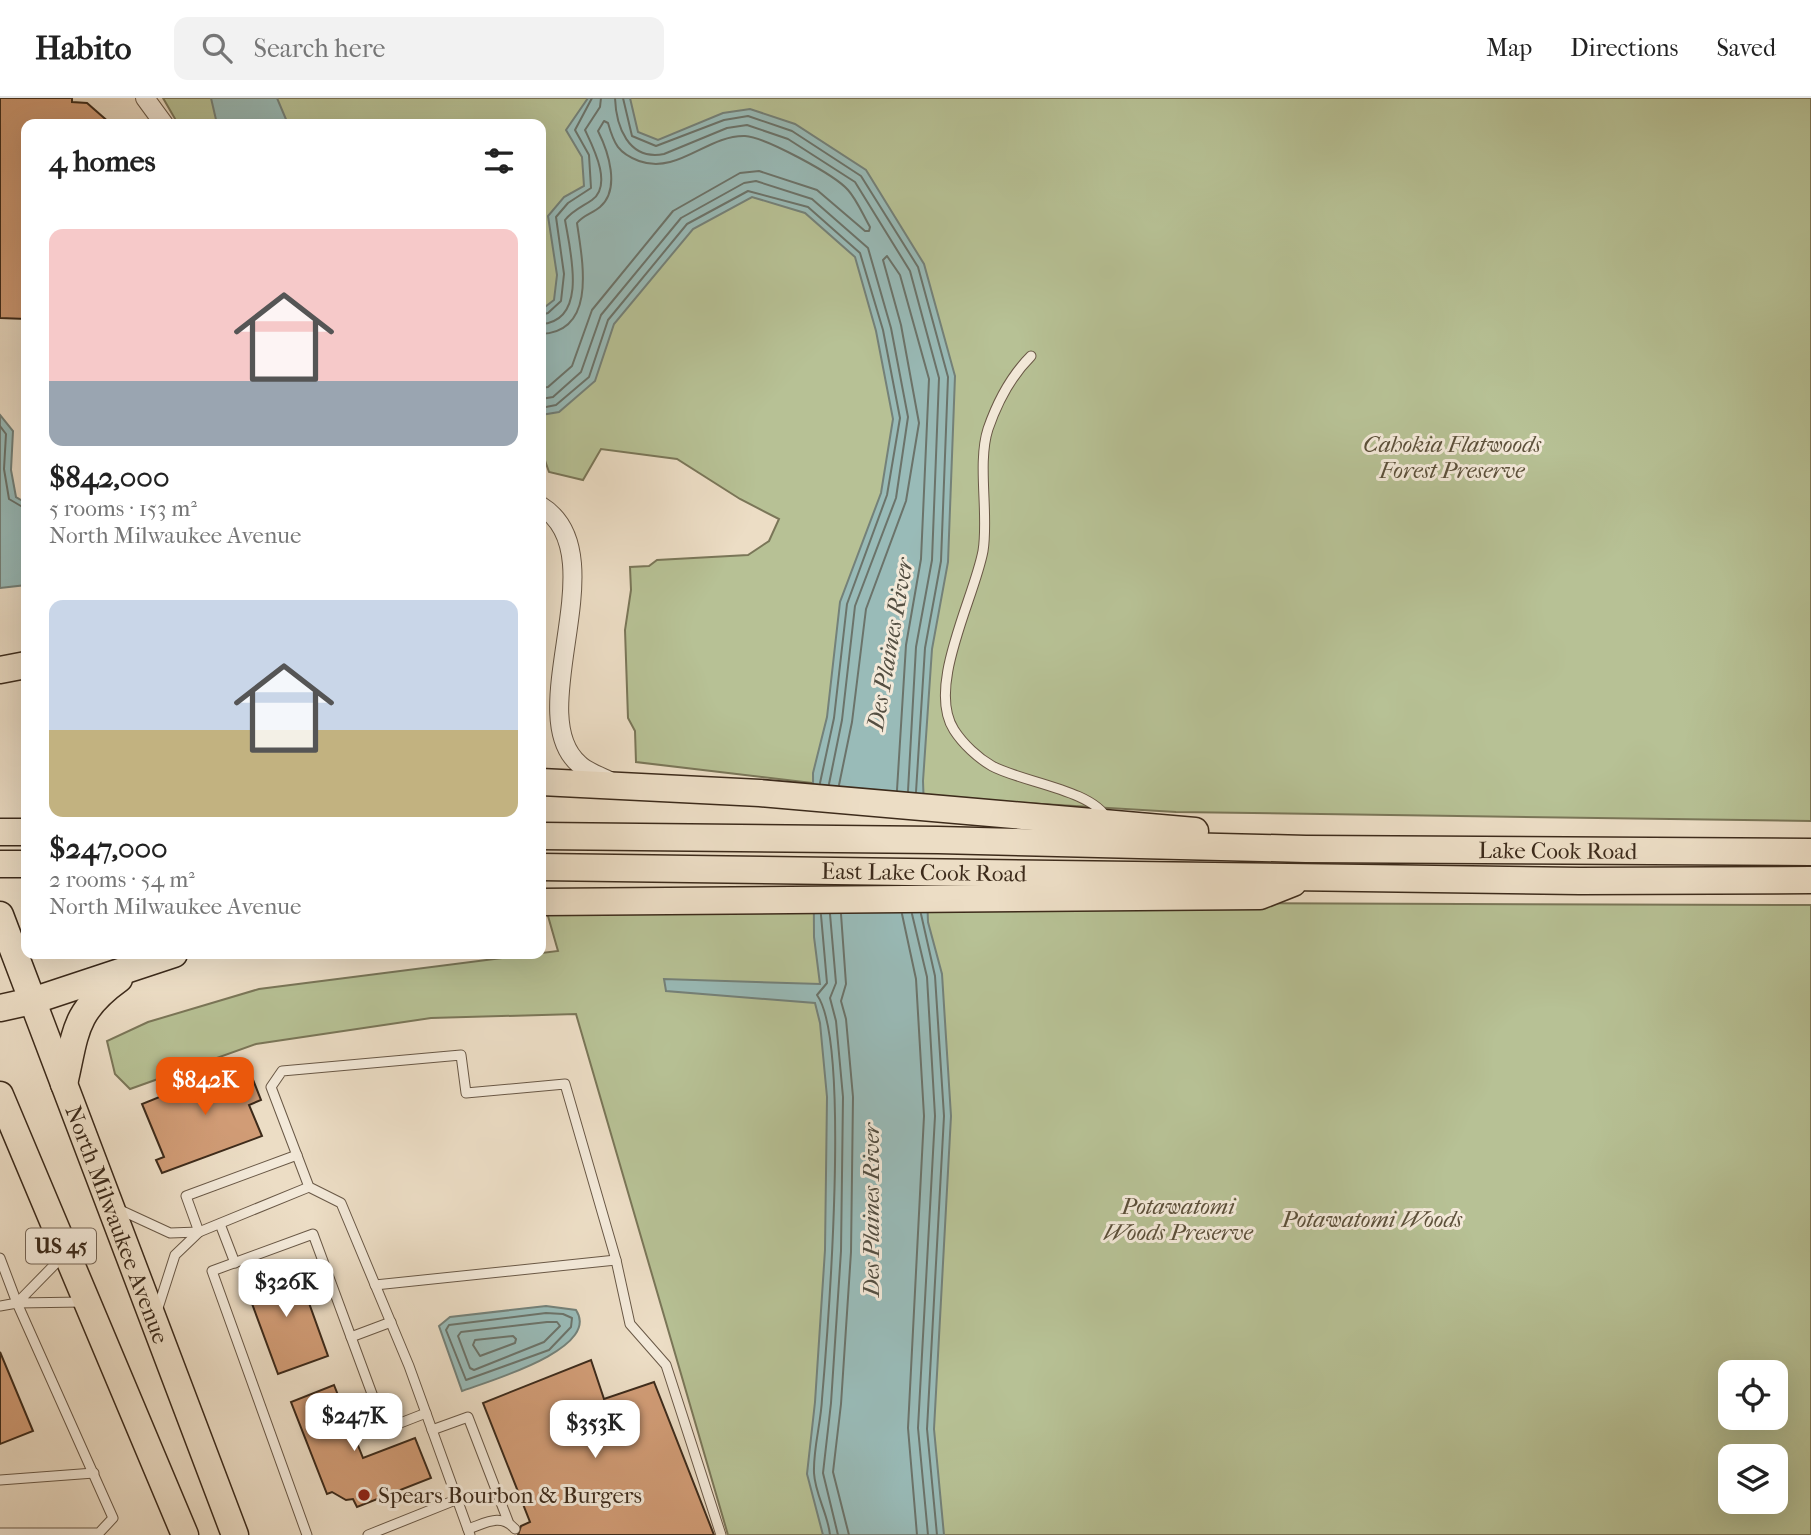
<!DOCTYPE html>
<html lang="en">
<head>
<meta charset="utf-8">
<style>
	body { margin:0; font-family:"IM FELL French Canon",serif; background:#f2f2f2; color:#222; height:100vh; display:flex; flex-direction:column; font-size:26px; white-space:nowrap }
	* { box-sizing:border-box; margin:0 }
	p { font-size:23px; color:#767676 }
	.icon { flex:none; width:38px; height:38px; fill:none; stroke:currentColor; stroke-width:2; stroke-linecap:round; stroke-linejoin:round }
	.map { position:relative; flex:1; overflow:hidden }
	.sheet { position:absolute; left:21px; top:21px; width:525px; height:840px; display:flex; flex-direction:column; background:#fff; border-radius:14px; box-shadow:0 7px 28px #0002 }
	.sheet>* { flex:none }
	.tools { position:absolute; left:1718px; top:1262px; display:grid; gap:14px }
	.tools a { display:grid; place-items:center; width:70px; height:70px; border-radius:14px; background:#fff; box-shadow:0 7px 28px #0002; font-size:35px }
	.price { position:absolute; translate:-50% -60px; padding:0 16px; border-radius:14px; background:#fff; color:#222; font-size:23px; line-height:46px; filter:drop-shadow(0 2px 4px #0008) }
	.price::after { content:''; position:absolute; left:50%; top:42px; width:21px; height:16px; margin-left:-10px; background:inherit; clip-path:polygon(0 0,100% 0,50% 100%) }
	.price.current { background:#ea580c; color:#fff }
	ul { padding:0; list-style:none }
	li { display:grid; align-content:center; gap:14px; height:371px; padding:0 28px }
	li span { display:grid; place-items:center; height:217px; border-radius:14px; color:#555 }
	li>.icon { margin-inline-start:auto }
	span .icon { width:126px; height:126px; fill:#fffc; stroke-width:1 }
	li b { font-size:30px }
	h2 { display:flex; justify-content:space-between; align-items:center; height:84px; padding:0 28px; font-size:30px }
	header { display:flex; align-items:center; gap:42px; box-sizing:border-box; height:98px; padding:0 35px; background:#fff; border-bottom:2px solid #e0e0e0 }
	header strong { font-size:33px }
	nav { display:flex; gap:38px; margin-inline-start:auto; font-size:24px }
	.search { width:490px; height:63px; background:#f2f2f2; display:flex; align-items:center; gap:18px; box-sizing:border-box; padding:0 24px; border-radius:14px; color:#767676; font-size:26px }
	.map>svg:first-child { display:block }
</style>
</head>
<body>
<header>
<strong>Habito</strong>
<div class="search"><svg class="icon" aria-label="search" viewBox="0 0 24 24"><circle cx="10" cy="10" r="6"/><path d="M15 15l6 6"/></svg>Search here</div>
<nav><a>Map</a><a>Directions</a><a>Saved</a></nav>
</header>
<div class="map">
<svg width="1811" height="1437" viewBox="0 0 1811 1437">
	<rect width="100%" height="100%" fill="#ecddc5"/>
	<filter id="stains"><feTurbulence type="fractalNoise" baseFrequency=".00286" numOctaves="4"/><feColorMatrix values="0 0 0 0 .2 0 0 0 0 .09 0 0 0 0 .02 0 0 0 .5 -.17"/></filter>
	<radialGradient id="worn" r=".72"><stop offset=".6" stop-color="#630" stop-opacity="0"/><stop offset="1" stop-color="#630" stop-opacity=".3"/></radialGradient>
	<!-- green -->
	<g fill="#b7c195" stroke="#7a7658" stroke-width="2" fill-rule="evenodd">
		<path d="M 163,0 L 1811,0 L 1811,723 L 1176,714 L 938,700 L 636,664 L 635,633 L 628,620 L 625,532 L 631,492 L 630,469 L 649,468 L 657,462 L 748,457 L 769,443 L 779,421 L 740,401 L 677,361 L 601,351 L 583,382 L 549,374 L 541,351 L 541,26 L 178,26 Z"/>
		<path d="M 1150,805 L 1811,807 L 1811,1437 L 728,1437 L 576,916 L 431,920 L 256,946 L 130,991 L 115,976 L 107,943 L 148,924 L 259,891 L 558,853 L 546,811 ZM 1731,1274 L 1776,1274 L 1776,1320 L 1731,1320 ZM 1731,1358 L 1776,1358 L 1776,1404 L 1731,1404 Z"/>
	</g>
	<!-- water -->
	<g fill="#99bbb8" stroke="#748179" stroke-width="2">
		<path d="M 211,0 L 277,0 L 288,26 L 217,26 Z"/>
		<path d="M 588,0 L 630,0 L 638,34 L 658,42 L 723,15 L 750,11 L 795,26 L 866,72 L 924,166 L 955,278 L 948,464 L 932,551 L 923,683 L 928,824 L 942,876 L 951,1018 L 934,1331 L 944,1437 L 823,1437 L 807,1376 L 815,1304 L 825,1152 L 827,999 L 820,925 L 815,905 L 666,893 L 664,881 L 820,886 L 814,839 L 813,675 L 827,619 L 840,504 L 881,395 L 893,321 L 876,233 L 855,159 L 805,115 L 752,99 L 693,131 L 614,226 L 595,283 L 559,314 L 541,317 L 541,212 L 554,202 L 557,177 L 548,118 L 564,99 L 584,88 L 582,59 L 566,32 Z"/>
		<path d="M 0,317 L 13,333 L 11,372 L 16,399 L 26,405 L 26,487 L 0,490 Z"/>
		<path d="M 546,1208 L 576,1212 C 602,1251 486,1284 462,1293 L 439,1228 L 450,1219 Z"/>
	</g>
	<!-- pier -->
	<path fill="#ecddc5" d="M 810,685 L 927,699 L 931,812 L 811,812 Z"/>
	<g fill="none" stroke-linecap="round" stroke-linejoin="round">
		<!-- shore -->
		<g stroke="#6b736a" stroke-width="2">
			<path d="M 615,0 C 616,28 628,63 664,56 L 727,30 L 747,27 L 788,41 L 855,84 L 910,173 L 939,280 L 932,462 L 916,549 L 908,693"/>
			<path d="M 623,0 L 632,38 L 656,48 L 724,22 L 748,18 L 792,33 L 861,78 L 918,169 L 948,279 L 941,463 L 925,550 L 916,694"/>
			<path d="M 541,217 L 548,215 L 561,203 L 564,176 L 556,119 L 568,105 L 591,90 L 589,57 L 575,32 L 592,0"/>
			<path d="M 541,226 C 589,223 570,152 565,122 C 573,112 582,109 592,102 C 613,87 593,49 585,32 L 600,9 L 601,0"/>
			<path d="M 541,236 C 598,234 582,161 577,125 C 583,117 593,115 600,109 C 621,91 608,53 598,33 L 604,23 L 608,25 C 614,46 618,55 639,63 C 678,77 707,37 745,38 C 765,39 835,77 848,92 C 857,102 863,117 870,129 L 869,133 L 865,133 L 817,92 L 759,73 L 740,75 L 673,113 L 592,212 L 572,268 L 548,289 L 541,290"/>
			<path d="M 541,301 L 553,299 L 581,274 L 601,217 L 681,120 L 744,85 L 756,83 L 812,101 L 868,150 L 891,230 L 908,319 L 896,400 L 855,508 L 842,622 L 829,686"/>
			<path d="M 541,310 L 556,307 L 589,279 L 608,222 L 687,126 L 748,93 L 808,109 L 860,155 L 883,232 L 900,320 L 887,397 L 847,506 L 834,620 L 820,685"/>
			<path d="M 0,328 L 6,336 L 4,371 L 9,401 L 26,411"/>
			<path d="M 839,687 L 852,624 L 866,511 L 906,403 L 919,325 L 901,227 L 883,162 L 887,158 L 900,177 L 929,281 L 921,461 L 906,547 L 897,692"/>
			<path d="M 830,816 L 836,885 L 830,900 L 836,923 L 843,999 L 841,1153 L 831,1305 L 823,1375 L 838,1437"/>
			<path d="M 841,816 L 846,886 L 841,903 L 846,921 L 853,999 L 851,1154 L 841,1306 L 833,1374 L 849,1437"/>
			<path d="M 902,816 L 916,881 L 924,1018 L 908,1330 L 917,1437"/>
			<path d="M 912,816 L 927,879 L 935,1018 L 918,1330 L 928,1437"/>
			<path d="M 921,816 L 935,878 L 944,1018 L 927,1331 L 937,1437"/>
			<path d="M 821,817 L 827,885 L 817,897 C 851,944 828,1231 822,1301 C 821,1325 813,1351 814,1375 C 815,1396 828,1416 830,1437"/>
			<path d="M 546,1215 L 563,1216 L 572,1220 L 571,1229 L 549,1252 L 466,1282 L 446,1232 L 449,1227 Z"/>
			<path d="M 547,1224 L 557,1224 L 560,1228 L 544,1244 L 474,1272 L 470,1270 L 458,1238 L 461,1234 Z"/>
			<path d="M 513,1238 L 516,1241 L 515,1245 L 480,1258 L 473,1247 L 475,1242 Z"/>
		</g>
	</g>
	<!-- building -->
	<g fill="#d19c76" stroke="#3d2b1b" stroke-width="2">
		<path d="M 0,0 L 72,0 L 72,4 L 87,5 L 111,26 L 26,26 L 26,221 L 0,220 Z"/>
		<path d="M 246,964 L 261,1002 L 249,1007 L 262,1038 L 162,1075 L 156,1062 L 164,1059 L 142,1006 Z"/>
		<path d="M 295,1166 L 328,1258 L 278,1276 L 244,1184 Z"/>
		<path d="M 0,1254 L 33,1333 L 0,1346 Z"/>
		<path d="M 591,1262 L 604,1301 L 654,1284 L 714,1437 L 518,1437 L 521,1428 L 530,1424 L 483,1305 Z"/>
		<path d="M 334,1287 L 363,1360 L 415,1340 L 431,1380 L 357,1409 L 353,1401 L 346,1402 L 332,1394 L 327,1396 L 291,1304 Z"/>
	</g>
	<g fill="none" stroke-linecap="round" stroke-linejoin="round">
		<defs>
			<g id="lane">
				<path d="M 1031,258 C 1012,277 997,305 988,331 C 977,365 989,417 983,453 C 974,501 926,589 954,632 C 963,646 978,660 992,668 C 1021,684 1093,692 1107,721"/>
				<path d="M 118,1111 L 170,1135 L 199,1134"/>
				<path d="M 220,1126 L 235,1165"/>
				<path d="M 199,1134 L 186,1098 L 297,1057"/>
				<path d="M 64,1157 L 17,1205 L 83,1204"/>
				<path d="M 0,1160 L 17,1205"/>
				<path d="M 375,1187 L 616,1162"/>
				<path d="M 0,1208 L 17,1205 L 113,1420 L 99,1435 L 0,1435"/>
				<path d="M 157,1213 L 175,1157 L 199,1134 L 309,1089"/>
				<path d="M 351,1239 L 385,1331 L 426,1315"/>
				<path d="M 432,1332 L 468,1319 L 508,1423"/>
				<path d="M 0,1382 L 94,1375"/>
				<path d="M 468,1431 C 486,1425 501,1415 515,1431"/>
				<path d="M 307,1437 L 212,1173 L 313,1136 L 351,1239 L 391,1224"/>
				<path d="M 368,1437 L 458,1401"/>
				<path d="M 470,1437 L 409,1268 L 341,1105 L 309,1089 L 271,989 L 282,973 L 461,957 L 466,995 L 565,986 L 616,1162 L 630,1226 L 666,1267 L 721,1437"/>
			</g>
			<g id="street">
				<path d="M 145,0 L 164,26"/>
				<path d="M 541,408 C 619,456 520,615 579,666 C 587,674 602,679 612,684"/>
			</g>
			<g id="primary">
				<path d="M 0,572 L 26,567"/>
				<path d="M 541,684 L 760,695 L 1195,733"/>
				<path d="M 0,734 L 26,734"/>
				<path id="s1" d="M 541,738 L 938,742 L 1306,751 L 1811,754"/>
				<path d="M 0,766 L 26,766"/>
				<path id="s2" d="M 541,769 L 1580,783 L 1811,782"/>
				<path d="M 541,804 L 1260,798 L 1293,785"/>
				<path id="s3" d="M 0,817 L 235,1437"/>
				<path d="M 0,910 L 32,903 L 174,856"/>
				<path d="M 64,986 C 76,935 73,914 119,881"/>
				<path d="M 0,997 L 185,1437"/>
			</g>
		</defs>
		<!-- lane casing -->
		<use href="#lane" stroke="#695846" stroke-width="11"/>
		<!-- street casing -->
		<use href="#street" stroke="#695846" stroke-width="20"/>
		<!-- primary casing -->
		<use href="#primary" stroke="#3d2b1b" stroke-width="29"/>
		<!-- lane -->
		<use href="#lane" stroke="#f3e9d9" stroke-width="9"/>
		<!-- street -->
		<use href="#street" stroke="#f3e9d9" stroke-width="18"/>
		<!-- primary -->
		<use href="#primary" stroke="#ecddc5" stroke-width="26"/>
	</g>
	<!-- markers -->
	<circle fill="#8f2418" stroke="#f3e9d9" stroke-width="2.5" cx="364" cy="1397" r="7"/>
	<g text-anchor="middle" stroke-width="6" stroke-linejoin="round" paint-order="stroke">
		<!-- shield labels -->
		<rect fill="#f3e9d9" stroke="#746454" stroke-width="2" x="26" y="1130.5" width="70" height="35" rx="5"/>
		<g font-size="21" font-weight="bold" fill="#3d2b1b">
			<text x="61" y="1155">US 45</text>
		</g>
		<!-- park labels -->
		<g font-size="23" font-style="italic" fill="#5c503a" stroke="#f3e9d9">
			<text x="1452" y="354">Cahokia Flatwoods<tspan x="1452" dy="26">Forest Preserve</tspan></text>
			<text x="1178" y="1116">Potawatomi<tspan x="1178" dy="26">Woods Preserve</tspan></text>
			<text x="1372" y="1129">Potawatomi Woods</text>
		</g>
		<!-- street labels -->
		<g font-size="23" fill="#3d2b1b" stroke="#f3e9d9">
			<text dy="8" stroke="none"><textPath href="#s1" startOffset="1017">Lake Cook Road</textPath></text>
			<text dy="8" stroke="none"><textPath href="#s2" startOffset="383">East Lake Cook Road</textPath></text>
			<text dy="8" stroke="none"><textPath href="#s3" startOffset="331">North Milwaukee Avenue</textPath></text>
		</g>
		<!-- poi labels -->
		<g font-size="23" fill="#3d2b1b" stroke="#f3e9d9" text-anchor="start">
			<text x="378" y="1405">Spears Bourbon &amp; Burgers</text>
		</g>
		<!-- water labels -->
		<g font-size="24" font-style="italic" fill="#544f42" stroke="#f3e9d9">
			<text transform="translate(890 546) rotate(-80)" y="8">Des Plaines River</text>
			<text transform="translate(871 1112) rotate(-90)" y="8">Des Plaines River</text>
		</g>
	</g>
	<rect width="100%" height="100%" filter="url(#stains)"/>
	<rect width="100%" height="100%" fill="url(#worn)"/>
</svg>
<div class="tools">
<a><svg class="icon" aria-label="locate" viewBox="0 0 24 24"><circle cx="12" cy="12" r="6"/><path d="M12 2v4M12 18v4M2 12h4M18 12h4"/></svg></a>
<a><svg class="icon" aria-label="layers" viewBox="0 0 24 24"><path d="M12 4l9 5-9 5-9-5zM3 14l9 5 9-5"/></svg></a>
</div>
<b class="price current" style="left:205px;top:1019px">$842K</b>
<b class="price" style="left:286px;top:1221px">$326K</b>
<b class="price" style="left:354px;top:1355px">$247K</b>
<b class="price" style="left:595px;top:1362px">$353K</b>
<section class="sheet">
<h2>4 homes<svg class="icon" aria-label="filters" viewBox="0 0 24 24"><path d="M4 7h16M4 17h16"/><circle cx="9" cy="7" r="2"/><circle cx="15" cy="17" r="2"/></svg></h2>
<ul>
<li><span style="background:linear-gradient(#f6c9c9 70%,#9aa5b1 0)"><svg class="icon" aria-label="home" viewBox="0 0 24 24"><path d="M3 11l9-7 9 7M6 9v11h12V9"/></svg></span><div><b>$842,000</b><p>5 rooms · 153 m²</p><p>North Milwaukee Avenue</p></div></li>
<li><span style="background:linear-gradient(#c9d6e8 60%,#c2b280 0)"><svg class="icon" aria-label="home" viewBox="0 0 24 24"><path d="M3 11l9-7 9 7M6 9v11h12V9"/></svg></span><div><b>$247,000</b><p>2 rooms · 54 m²</p><p>North Milwaukee Avenue</p></div></li>
</ul>
</section>
</div>
</body>
</html>
